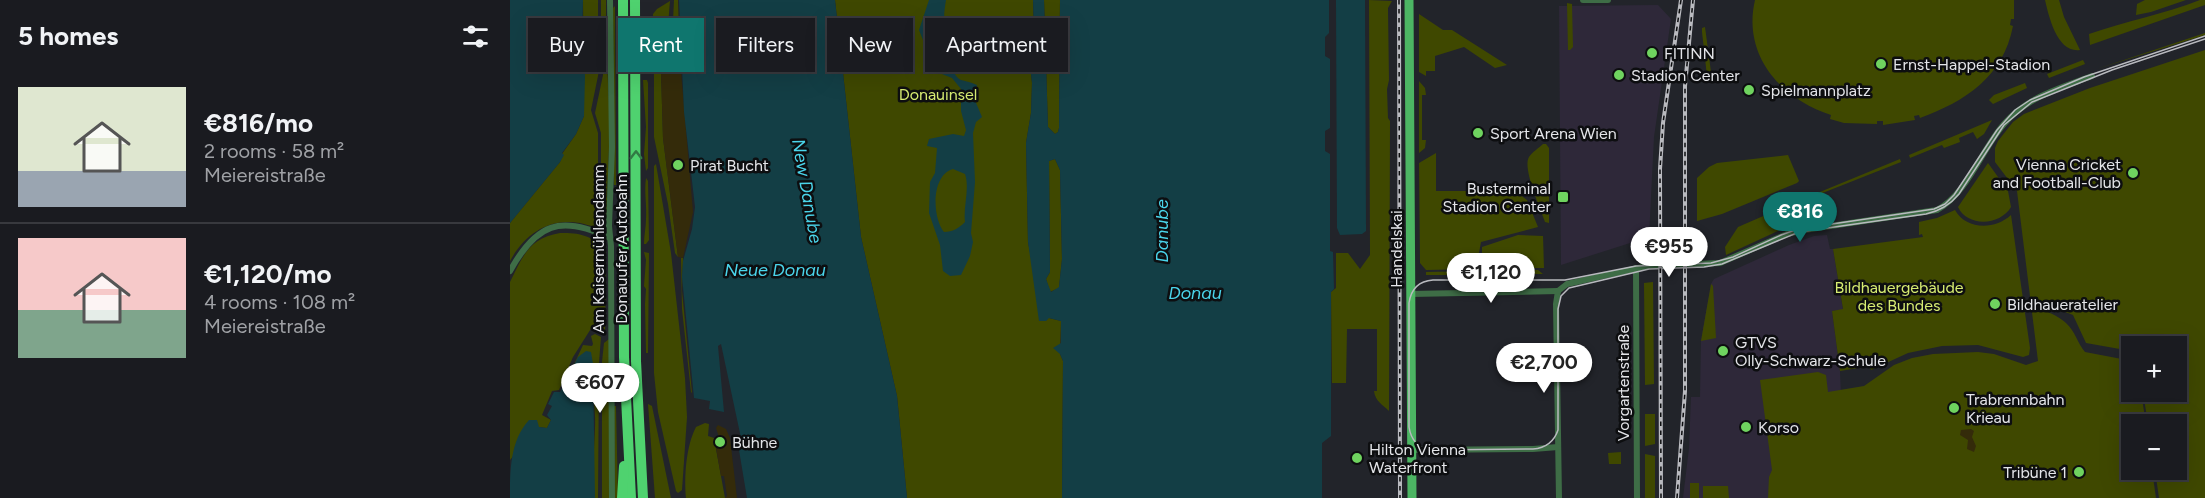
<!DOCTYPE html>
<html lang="en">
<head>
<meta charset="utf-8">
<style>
	body { margin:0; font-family:Figtree,sans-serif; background:#27282d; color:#f1f3f6; height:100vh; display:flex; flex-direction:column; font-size:22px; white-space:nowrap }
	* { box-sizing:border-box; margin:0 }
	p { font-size:20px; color:#9fa1a5 }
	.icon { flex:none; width:33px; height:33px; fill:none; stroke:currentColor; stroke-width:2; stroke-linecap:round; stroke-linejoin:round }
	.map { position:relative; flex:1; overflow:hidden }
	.drawer { display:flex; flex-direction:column; background:#1a1b20; width:510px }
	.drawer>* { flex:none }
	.top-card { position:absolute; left:18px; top:18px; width:570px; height:54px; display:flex; gap:12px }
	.tools { position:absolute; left:1611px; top:336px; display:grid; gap:12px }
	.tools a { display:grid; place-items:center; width:66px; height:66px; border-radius:0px; background:#1a1b20; box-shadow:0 6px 24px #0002,0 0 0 2px #38393e; font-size:30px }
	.price { position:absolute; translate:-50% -51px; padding:0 14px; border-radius:21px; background:#fff; color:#222; font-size:20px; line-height:39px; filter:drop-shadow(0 2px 3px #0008) }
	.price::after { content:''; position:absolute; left:50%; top:36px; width:18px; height:14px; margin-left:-9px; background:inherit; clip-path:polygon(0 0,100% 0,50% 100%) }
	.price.active { background:#0f766e; color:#fff }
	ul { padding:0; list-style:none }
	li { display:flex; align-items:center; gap:18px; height:150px; padding:0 18px }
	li+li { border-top:2px solid #38393e }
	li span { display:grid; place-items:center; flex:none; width:168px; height:120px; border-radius:0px; color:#555 }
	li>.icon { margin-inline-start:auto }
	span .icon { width:72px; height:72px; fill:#fffc; stroke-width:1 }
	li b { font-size:26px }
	h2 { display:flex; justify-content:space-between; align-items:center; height:72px; padding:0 18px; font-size:26px }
	.pill { padding:0 21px; border-radius:0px; background:#1a1b20; box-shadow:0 6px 24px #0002,0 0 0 2px #38393e; font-size:21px; line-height:54px }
	.pill.active { background:#0f766e; color:#fff }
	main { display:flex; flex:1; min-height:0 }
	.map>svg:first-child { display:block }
</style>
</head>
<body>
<main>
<section class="drawer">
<h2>5 homes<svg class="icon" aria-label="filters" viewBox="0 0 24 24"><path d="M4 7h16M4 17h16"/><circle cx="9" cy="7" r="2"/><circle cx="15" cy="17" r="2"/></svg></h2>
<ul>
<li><span style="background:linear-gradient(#dfe7d0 70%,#9aa5b1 0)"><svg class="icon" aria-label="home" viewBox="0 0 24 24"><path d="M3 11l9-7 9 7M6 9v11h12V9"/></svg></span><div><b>€816/mo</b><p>2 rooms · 58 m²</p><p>Meiereistraße</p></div></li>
<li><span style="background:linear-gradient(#f6c9c9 60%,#7fa58c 0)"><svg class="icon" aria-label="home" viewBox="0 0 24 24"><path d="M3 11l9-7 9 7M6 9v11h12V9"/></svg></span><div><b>€1,120/mo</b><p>4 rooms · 108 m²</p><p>Meiereistraße</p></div></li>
</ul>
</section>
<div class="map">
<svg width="1695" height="498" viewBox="0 0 1695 498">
	<rect width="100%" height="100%" fill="#22242a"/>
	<!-- commercial -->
	<g fill="#2e2839">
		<path d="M 1148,5 L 1161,19 L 1144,137 L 1139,237 L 1051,265 L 1049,6 Z"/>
		<path d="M 1317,235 L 1320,249 L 1323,249 L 1333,310 L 1322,311 L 1330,371 L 1334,465 L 1339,498 L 1173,498 L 1179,448 L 1181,397 L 1190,397 L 1191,341 L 1201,284 L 1204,279 L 1279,245 L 1304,236 Z"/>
	</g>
	<!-- green -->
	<g fill="#3f4800">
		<path d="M 73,0 L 88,0 L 88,17 L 84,39 L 89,71 L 81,110 L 88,133 L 88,202 L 93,225 C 86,228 78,225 70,223 C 38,218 15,234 0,261 L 0,223 L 50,162 L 53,155 L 52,154 L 66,134 L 74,116 Z"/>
		<path d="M 91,0 L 96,0 L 96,33 L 91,30 Z"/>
		<path d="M 164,0 L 168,0 L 170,67 L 167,67 L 162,41 Z"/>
		<path d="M 325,0 L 523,0 L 524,33 L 519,56 L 522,83 L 521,113 L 516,143 L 518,242 L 524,274 L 539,318 L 551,321 L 550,354 L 553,361 L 552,498 L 397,498 L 387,396 L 351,237 Z"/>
		<path d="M 534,0 L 550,0 L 549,128 L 548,132 L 545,134 L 538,127 Z"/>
		<path d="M 859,0 L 882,1 L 878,8 L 879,80 L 877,89 L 878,118 L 880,121 L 879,411 C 873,405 865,401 864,391 L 867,391 L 867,329 L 837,329 L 836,383 L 822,383 L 821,292 L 826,288 L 826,253 L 838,253 L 850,269 L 860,255 Z"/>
		<path d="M 1245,0 L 1504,0 L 1504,19 L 1501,19 L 1500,25 L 1503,26 C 1493,77 1456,101 1410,118 L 1409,115 L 1404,116 L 1405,120 L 1373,125 L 1373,121 L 1367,121 L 1367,124 L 1334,123 L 1320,119 L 1321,115 C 1271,99 1232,55 1245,0 Z"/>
		<path d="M 1535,0 L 1549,0 L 1554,17 L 1570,50 C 1547,53 1539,17 1535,0 Z"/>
		<path d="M 1635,0 L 1676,0 L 1641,12 L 1626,15 L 1627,4 Z"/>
		<path d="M 1690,0 L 1695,0 L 1695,5 L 1580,45 L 1579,34 C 1616,21 1654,14 1690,0 Z"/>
		<path d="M 160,1 C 158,24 156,48 164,69 L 143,71 L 143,14 L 147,9 Z"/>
		<path d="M 1057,3 L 1062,4 L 1063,47 L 1060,50 L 1058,50 Z"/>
		<path d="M 105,6 L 106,185 L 104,185 L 103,8 Z"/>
		<path d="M 909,14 L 933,30 L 942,30 L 997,65 L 985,68 L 954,47 L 925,56 L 925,71 L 916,71 L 916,76 L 909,72 Z"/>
		<path d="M 133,20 L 137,23 L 138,68 L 135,72 Z"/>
		<path d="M 1195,27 L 1201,72 L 1200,77 L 1197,76 L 1192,32 L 1192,28 Z"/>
		<path d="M 1695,33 L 1695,35 L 1587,69 Z"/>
		<path d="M 96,42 L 100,124 L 96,223 L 91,199 L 91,133 L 85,113 L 93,75 L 91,49 Z"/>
		<path d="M 1695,50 L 1695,498 L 1649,498 L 1645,470 L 1666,470 L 1666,424 L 1638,424 L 1633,392 L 1666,392 L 1666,346 L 1622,346 L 1621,351 L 1576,343 L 1563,315 L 1525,300 C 1534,314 1544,312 1556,323 C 1565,331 1568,344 1575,352 L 1617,360 L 1621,364 L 1622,392 L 1631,392 L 1636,424 L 1622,424 L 1622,470 L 1642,470 L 1646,498 L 1258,498 L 1259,477 L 1262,470 L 1250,380 L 1308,372 L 1316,375 L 1318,392 L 1354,386 L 1384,365 L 1402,358 L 1423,354 L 1468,352 L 1484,354 L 1516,365 L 1528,361 L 1507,191 L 1485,162 L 1485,148 L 1488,141 L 1503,122 L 1514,114 L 1580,88 Z"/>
		<path d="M 1573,60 L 1575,64 L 1539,78 L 1537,74 Z"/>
		<path d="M 151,72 L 153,138 L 168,257 L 165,253 L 158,204 L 144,137 L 144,73 Z"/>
		<path d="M 133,80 L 137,80 L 138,83 L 138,168 L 136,171 L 134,154 L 136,127 Z"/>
		<path d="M 909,81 L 915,88 L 916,95 L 912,95 L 912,140 L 916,140 L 915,148 L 909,153 Z"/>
		<path d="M 1515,83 L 1517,88 L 1483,104 L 1479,100 L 1484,95 Z"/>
		<path d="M 1482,120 L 1474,134 L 1467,139 L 1463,132 L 1449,138 L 1450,142 L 1434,148 L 1432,145 L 1400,158 L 1399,155 Z"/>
		<path d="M 1033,144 L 1036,144 L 1039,148 L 1039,223 L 1035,222 C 1031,210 1012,168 1019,157 C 1022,152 1029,148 1033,144 Z"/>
		<path d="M 926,153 L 926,191 L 1005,191 L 1017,200 L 1028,227 L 971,242 L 966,269 L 916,270 L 910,263 L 909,163 Z"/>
		<path d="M 1278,155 L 1289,181 L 1287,183 L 1212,214 L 1187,221 L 1187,178 L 1199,167 L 1207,163 Z"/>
		<path d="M 545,159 L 550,170 L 552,259 L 549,288 L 540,292 L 536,279 L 540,272 L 539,161 Z"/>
		<path d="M 1390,159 L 1391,162 L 1305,196 L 1305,194 Z"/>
		<path d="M 1478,163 L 1498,191 L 1501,207 C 1490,226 1457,227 1448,207 Z"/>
		<path d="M 146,164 L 161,253 L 175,378 L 177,417 L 172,490 L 168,493 L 166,491 L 148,412 L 144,373 L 144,166 Z"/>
		<path d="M 136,178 L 138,181 L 139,240 L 136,244 L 134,244 C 134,235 136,227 136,219 C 137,205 134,192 136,178 Z"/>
		<path d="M 1290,200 L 1294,219 L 1216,255 L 1215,247 L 1228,227 Z"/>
		<path d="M 1445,210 C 1456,230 1485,230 1501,215 L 1520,348 L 1519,355 L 1513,357 L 1468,345 L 1432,346 L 1398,353 L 1361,370 L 1360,366 L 1330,371 L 1322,311 L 1333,309 L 1323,249 L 1413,237 L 1412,234 L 1409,235 L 1409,222 L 1427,218 Z"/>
		<path d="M 50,233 C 71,233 78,235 96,248 L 95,334 L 82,327 L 63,357 L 49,390 L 42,391 L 32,415 L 41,420 L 37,428 L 28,427 L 0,460 L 0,282 C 13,256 19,238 50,233 Z"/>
		<path d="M 1008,235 L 1033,236 L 1034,268 L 975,268 L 972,266 L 972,247 Z"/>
		<path d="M 134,252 L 139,253 L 138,353 L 136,353 L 135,304 L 136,289 L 134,286 L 136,260 Z"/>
		<path d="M 171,258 L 173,258 L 172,291 L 182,393 L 181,392 L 172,309 Z"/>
		<path d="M 1028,270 L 1033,274 L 973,274 L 973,271 Z"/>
		<path d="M 968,271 L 968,275 L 916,275 L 916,272 Z"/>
		<path d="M 1143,282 L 1144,384 L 1135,385 L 1134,283 Z"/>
		<path d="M 1201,284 L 1203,286 L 1206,338 L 1191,341 Z"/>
		<path d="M 85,334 L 91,337 L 89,363 L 88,498 L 85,498 C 82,475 84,451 85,428 C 86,415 83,399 83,386 L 82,383 L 61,371 L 73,345 L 82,346 L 83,344 L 81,336 Z"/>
		<path d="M 99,339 L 99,498 L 92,498 L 92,362 L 94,343 Z"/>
		<path d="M 138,404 L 142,406 L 161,498 L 145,498 Z"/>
		<path d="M 104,406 L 106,406 L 108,498 L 105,498 Z"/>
		<path d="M 1135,414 L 1145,414 L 1145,444 L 1135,446 Z"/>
		<path d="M 195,423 L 199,424 L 198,436 L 204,438 L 215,498 L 176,498 C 174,477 176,446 186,427 Z"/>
		<path d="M 1111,452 L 1111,464 L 1099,464 L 1098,453 Z"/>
		<path d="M 1135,454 L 1145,456 L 1145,498 L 1135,498 Z"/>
		<rect x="1180" y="483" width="9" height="15"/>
		<path d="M 1193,486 L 1218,486 L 1219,498 L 1193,498 Z"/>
	</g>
	<!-- sand -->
	<g fill="#342b0a">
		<path d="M 151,72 L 171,72 L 183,212 L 173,258 L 168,257 L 153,138 Z"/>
		<path d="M 208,425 L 216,429 L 220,438 L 227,498 L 215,498 L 217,496 L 214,476 L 211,476 L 206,448 L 216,444 L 211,437 L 209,437 L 206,428 Z"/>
		<path d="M 1451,430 L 1461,429 L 1464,431 L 1462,437 L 1466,446 L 1464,452 L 1457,449 L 1458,440 L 1450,435 Z"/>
	</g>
	<!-- water -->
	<g fill="#133e45" fill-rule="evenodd">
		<path d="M 0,0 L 73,0 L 72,38 L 75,76 L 74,116 L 66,134 L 52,153 L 54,155 L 50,162 L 0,223 Z"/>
		<path d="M 169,0 L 325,0 L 351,237 L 387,396 L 397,498 L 237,498 L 228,444 L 231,438 L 211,344 L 208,346 L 214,412 L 199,409 L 200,401 L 184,398 L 172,277 L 173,261 L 182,229 L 185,207 L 174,112 Z"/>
		<path d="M 419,0 L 436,0 C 435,7 433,17 435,24 C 441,42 453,43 440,63 C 449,86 450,77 467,85 L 464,98 L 472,117 L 466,122 L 463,133 L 465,182 L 461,233 L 463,242 L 460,256 L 451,275 L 440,276 L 433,271 L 430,245 L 419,213 L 420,182 L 425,173 L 427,148 L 417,146 L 419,139 L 443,134 L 454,136 L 456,130 L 451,111 L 451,89 L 442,78 L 432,74 L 433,65 L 429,54 L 415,45 L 409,30 ZM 443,169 L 455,174 C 460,189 453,206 455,222 C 449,228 443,232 434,232 C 422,217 421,175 443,169 Z"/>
		<path d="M 523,0 L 534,0 L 538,127 L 545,134 L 548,132 L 549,128 L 550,0 L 819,0 L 819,33 L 815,37 L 815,56 L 820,59 L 820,128 L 815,131 L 815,151 L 820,154 L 820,251 L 823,252 L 824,289 L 821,292 L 821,436 L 812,443 L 812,498 L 552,498 L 553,361 L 550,354 L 543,348 L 551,343 L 551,321 L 539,318 L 536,321 L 529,321 L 518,242 L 516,143 L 521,113 L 522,83 L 519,55 L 524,33 ZM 545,159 L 550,170 L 552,259 L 549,287 L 541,292 L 536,279 L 540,272 L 539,161 Z"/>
		<path d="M 826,0 L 855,0 L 856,231 L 852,234 L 830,235 L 827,228 Z"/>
		<path d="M 76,351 L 81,352 L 83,364 L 85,498 L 0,498 C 0,470 0,441 19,420 L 27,420 L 29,427 L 37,428 L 41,420 L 37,415 L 42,406 L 38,404 L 44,392 L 50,392 L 68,357 Z"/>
	</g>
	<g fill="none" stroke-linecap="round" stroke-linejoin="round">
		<!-- street -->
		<g stroke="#3e6d46" stroke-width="6">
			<path d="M 100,0 L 102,147 L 99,226 L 101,246 L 102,498"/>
			<path d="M 1073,0 L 1098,0"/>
			<path d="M 1126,268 L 1127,498"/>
			<path d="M 0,271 C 26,224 50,214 100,238"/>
			<path d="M 1048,291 L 1057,284 L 1137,266 L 1210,263 L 1277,234 L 1294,230 L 1427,210 C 1457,194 1472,149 1494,124 C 1517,97 1550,88 1582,76"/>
			<path d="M 1048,291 L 1046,304 L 1049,498"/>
			<path d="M 901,294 L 1048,291"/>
			<path d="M 901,450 L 1023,449 L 1048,447"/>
		</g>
		<!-- primary -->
		<path stroke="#4cb563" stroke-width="9" d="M 899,0 L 902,498"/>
		<!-- highway -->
		<g stroke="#4fd26f" stroke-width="10">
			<path d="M 113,0 L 114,357 L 121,498"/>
			<path d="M 125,0 L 126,361 L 133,498"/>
			<path d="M 112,498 L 114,466"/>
		</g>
		<!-- tram -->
		<path stroke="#b9babf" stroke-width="1.5" d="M 1695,36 L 1574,77 L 1520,100 L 1505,110 L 1487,130 L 1444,195 L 1435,204 L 1424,209 L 1288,229 L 1271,235 L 1223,257 L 1201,263 L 1126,266 L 1055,280 L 923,280 C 909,281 901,289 899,303 L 899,427 C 901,440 908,448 921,450 L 1023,449 C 1036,448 1044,442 1048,430 L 1048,309 L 1051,296 L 1059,288 L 1139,269 L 1194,267 L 1212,264 L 1289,232 L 1416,214 C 1430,211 1440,205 1449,194 L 1494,125 L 1522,102 L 1602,70 L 1695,39"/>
		<defs>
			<g id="rail">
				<path d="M 889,0 L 890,498"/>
				<path d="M 1151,498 L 1150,169 L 1153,123 L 1171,0"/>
				<path d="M 1167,498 L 1175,391 L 1175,86 L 1183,0"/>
			</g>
		</defs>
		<!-- rail casing -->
		<use href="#rail" stroke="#b9babf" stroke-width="4"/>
		<!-- rail -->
		<use href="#rail" stroke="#0d0e10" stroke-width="1.5" stroke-dasharray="4.5" stroke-linecap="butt"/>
	</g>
	<!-- one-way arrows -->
	<defs><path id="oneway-chevron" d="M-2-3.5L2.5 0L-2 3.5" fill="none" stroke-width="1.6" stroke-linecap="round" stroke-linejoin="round" transform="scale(1.5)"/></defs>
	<use stroke="#317a44" href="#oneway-chevron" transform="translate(126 155) rotate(-90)"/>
	<!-- markers -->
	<g fill="#6fd35f" stroke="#0d0e10" stroke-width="2">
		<circle cx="1142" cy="53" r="6"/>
		<circle cx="1371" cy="64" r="6"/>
		<circle cx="1109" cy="75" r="6"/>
		<circle cx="1239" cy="90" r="6"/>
		<circle cx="968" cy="133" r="6"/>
		<circle cx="168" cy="165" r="6"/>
		<circle cx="1623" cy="173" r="6"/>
		<rect x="1047" y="191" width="12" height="12" rx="3"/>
		<circle cx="1485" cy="304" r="6"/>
		<circle cx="1213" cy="351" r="6"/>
		<circle cx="1444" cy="408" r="6"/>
		<circle cx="1236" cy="427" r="6"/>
		<circle cx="210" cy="442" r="6"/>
		<circle cx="847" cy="458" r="6"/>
		<circle cx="1569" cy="472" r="6"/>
	</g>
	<g text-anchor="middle" stroke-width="5" stroke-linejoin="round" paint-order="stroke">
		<!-- poi labels -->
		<g font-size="16" fill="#e4e5e9" stroke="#0d0e10" text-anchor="start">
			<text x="1154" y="59">FITINN</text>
			<text x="1383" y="70">Ernst-Happel-Stadion</text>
			<text x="1121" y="81">Stadion Center</text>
			<text x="1251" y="96">Spielmannplatz</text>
			<text x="980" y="139">Sport Arena Wien</text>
			<text x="1611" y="170" text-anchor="end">Vienna Cricket<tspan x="1611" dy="18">and Football-Club</tspan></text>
			<text x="180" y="171">Pirat Bucht</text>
			<text x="1041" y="194" text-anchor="end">Busterminal<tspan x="1041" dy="18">Stadion Center</tspan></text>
			<text x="1497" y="310">Bildhaueratelier</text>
			<text x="1225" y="348">GTVS<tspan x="1225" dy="18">Olly-Schwarz-Schule</tspan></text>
			<text x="1456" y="405">Trabrennbahn<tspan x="1456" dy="18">Krieau</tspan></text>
			<text x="1248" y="433">Korso</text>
			<text x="222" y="448">Bühne</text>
			<text x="859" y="455">Hilton Vienna<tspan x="859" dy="18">Waterfront</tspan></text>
			<text x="1557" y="478" text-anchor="end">Tribüne 1</text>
		</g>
		<!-- park labels -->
		<g font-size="16" fill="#d7ec72" stroke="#0d0e10">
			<text x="428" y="100">Donauinsel</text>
			<text x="1389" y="293">Bildhauergebäude<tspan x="1389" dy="18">des Bundes</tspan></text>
		</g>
		<!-- street labels -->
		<g font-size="16" fill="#e4e5e9" stroke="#0d0e10">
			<text transform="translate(88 249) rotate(-90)" y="6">Am Kaisermühlendamm</text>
			<text transform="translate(111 249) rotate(-90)" y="6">Donauufer Autobahn</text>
			<text transform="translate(886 249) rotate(-90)" y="6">Handelskai</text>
			<text transform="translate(1113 383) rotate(-90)" y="6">Vorgartenstraße</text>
		</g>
		<!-- water labels -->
		<g font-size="18" font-style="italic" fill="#4ad4ea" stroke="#0d0e10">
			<text transform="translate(297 191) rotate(80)" y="6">New Danube</text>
			<text transform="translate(652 231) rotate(-90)" y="6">Danube</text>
			<text x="265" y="276">Neue Donau</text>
			<text x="685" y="299">Donau</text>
		</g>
	</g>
</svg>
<div class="tools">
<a>+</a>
<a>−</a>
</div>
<b class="price active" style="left:1290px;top:243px">€816</b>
<b class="price" style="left:1159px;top:278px">€955</b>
<b class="price" style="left:981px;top:304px">€1,120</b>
<b class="price" style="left:1034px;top:394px">€2,700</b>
<b class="price" style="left:90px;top:414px">€607</b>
<div class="top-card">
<a class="pill">Buy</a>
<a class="pill active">Rent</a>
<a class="pill">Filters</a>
<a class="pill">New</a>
<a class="pill">Apartment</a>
</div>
</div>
</main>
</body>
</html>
